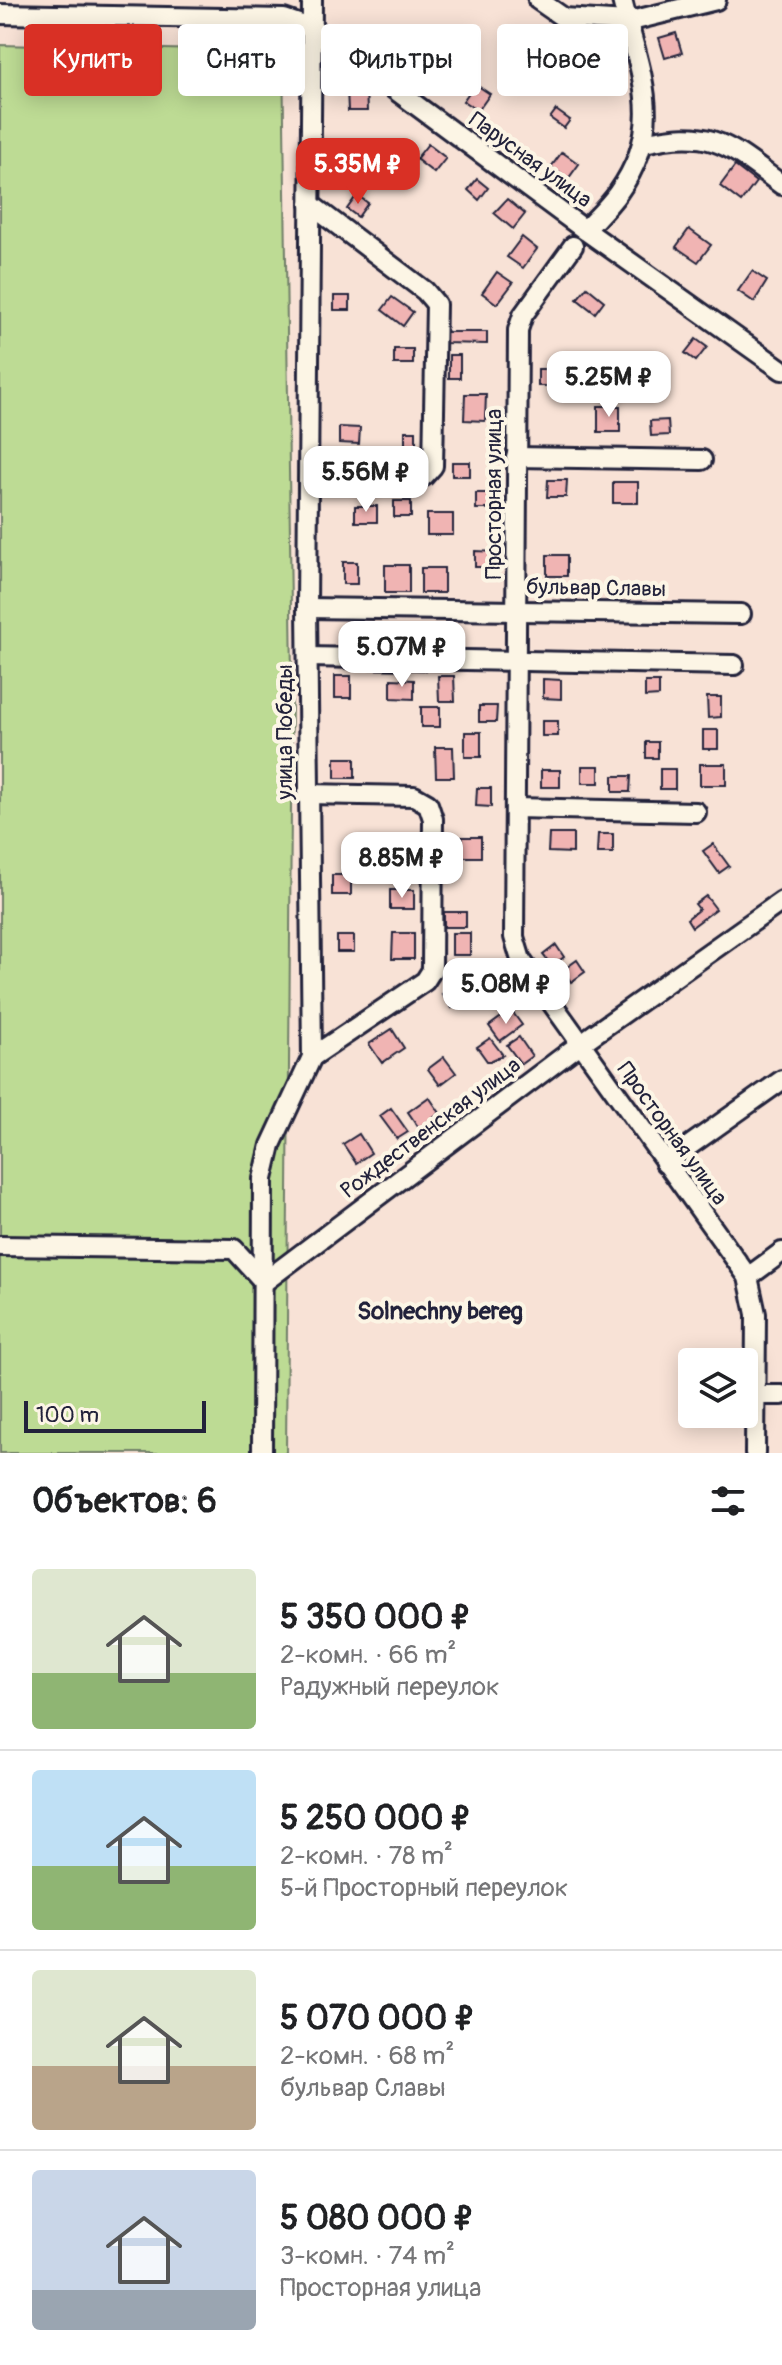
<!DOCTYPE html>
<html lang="ru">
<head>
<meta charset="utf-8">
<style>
	body { margin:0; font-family:Pangolin,sans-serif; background:#f2f2f2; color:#202124; height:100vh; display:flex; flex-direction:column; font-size:30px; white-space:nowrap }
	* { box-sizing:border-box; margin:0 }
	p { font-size:26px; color:#757577 }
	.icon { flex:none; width:44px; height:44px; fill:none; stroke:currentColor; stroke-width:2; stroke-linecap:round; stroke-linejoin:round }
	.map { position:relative; height:1453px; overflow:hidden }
	.sheet { display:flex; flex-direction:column; background:#fff; flex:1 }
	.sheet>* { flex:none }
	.banner { position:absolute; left:24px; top:24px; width:734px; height:72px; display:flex; gap:16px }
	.controls { position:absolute; left:678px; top:1348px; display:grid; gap:16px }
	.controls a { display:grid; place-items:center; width:80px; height:80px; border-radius:8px; background:#fff; box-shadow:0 4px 20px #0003; font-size:40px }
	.scale { position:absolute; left:24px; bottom:20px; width:182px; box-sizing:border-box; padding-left:8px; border:4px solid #22223b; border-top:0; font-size:22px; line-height:28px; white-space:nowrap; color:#22223b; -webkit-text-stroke:6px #fcf5e5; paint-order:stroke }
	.price { position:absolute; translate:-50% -68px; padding:0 18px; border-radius:16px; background:#fff; color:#222; font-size:26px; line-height:52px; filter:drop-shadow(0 2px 4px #0008) }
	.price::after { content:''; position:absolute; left:50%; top:48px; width:24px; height:18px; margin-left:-12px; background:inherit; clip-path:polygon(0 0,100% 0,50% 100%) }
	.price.active { background:#d93025; color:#fff }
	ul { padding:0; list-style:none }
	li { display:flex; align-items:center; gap:24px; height:200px; padding:0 32px }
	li+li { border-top:2px solid #e0e0e0 }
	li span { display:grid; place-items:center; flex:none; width:224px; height:160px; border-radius:8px; color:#555 }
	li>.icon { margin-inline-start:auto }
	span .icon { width:96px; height:96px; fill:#fffc; stroke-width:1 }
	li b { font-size:34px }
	h2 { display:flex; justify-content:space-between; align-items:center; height:96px; padding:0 32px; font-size:34px }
	.chip { padding:0 28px; border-radius:8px; background:#fff; box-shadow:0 4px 20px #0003; font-size:28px; line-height:72px }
	.chip.active { background:#d93025; color:#fff }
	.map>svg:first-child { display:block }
</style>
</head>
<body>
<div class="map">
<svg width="782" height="1453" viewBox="0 0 782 1453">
	<rect width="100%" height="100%" fill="#f8e2d6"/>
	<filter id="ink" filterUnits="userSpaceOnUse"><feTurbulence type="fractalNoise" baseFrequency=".0125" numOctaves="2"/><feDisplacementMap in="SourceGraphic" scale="16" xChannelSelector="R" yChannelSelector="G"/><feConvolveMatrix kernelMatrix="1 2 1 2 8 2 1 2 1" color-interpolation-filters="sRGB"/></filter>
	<g filter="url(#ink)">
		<!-- green -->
		<path fill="#bddb94" stroke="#707e68" stroke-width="2" d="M 0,45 L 283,52 L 292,677 L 286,1453 L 0,1453 Z"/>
		<!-- building -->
		<g fill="#f0b4b3" stroke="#22223b" stroke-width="2">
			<path d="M 676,33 L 682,53 L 665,58 L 659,38 Z"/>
			<path d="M 561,64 L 577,75 L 562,95 L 546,83 Z"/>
			<path d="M 475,84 L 490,94 L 478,111 L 463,101 Z"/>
			<path d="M 366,87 L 367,111 L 348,111 L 347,88 Z"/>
			<path d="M 556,110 L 570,120 L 564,128 L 550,118 Z"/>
			<path d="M 428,144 L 446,158 L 434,173 L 416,159 Z"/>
			<path d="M 562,152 L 579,164 L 568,179 L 551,167 Z"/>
			<path d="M 735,166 L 756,182 L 741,202 L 720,186 Z"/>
			<path d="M 477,179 L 488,188 L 479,200 L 468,190 Z"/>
			<path d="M 357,195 L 368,203 L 358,217 L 347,209 Z"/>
			<path d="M 507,199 L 525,214 L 513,229 L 494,213 Z"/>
			<path d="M 689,229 L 711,245 L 698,262 L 676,247 Z"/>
			<path d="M 522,237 L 537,249 L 523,268 L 507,257 Z"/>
			<path d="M 752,271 L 767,281 L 754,302 L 738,291 Z"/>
			<path d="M 497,272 L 513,283 L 497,304 L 482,293 Z"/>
			<path d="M 587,287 L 604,301 L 595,313 L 577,299 Z"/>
			<rect x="334" y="296" width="16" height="14"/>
			<path d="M 392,297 L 413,312 L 403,326 L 382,310 Z"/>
			<path d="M 444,332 L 487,332 L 487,344 L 444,343 Z"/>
			<path d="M 696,339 L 707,347 L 696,361 L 685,353 Z"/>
			<rect x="394" y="349" width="19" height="15"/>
			<rect x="449" y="355" width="11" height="23"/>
			<rect x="538" y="369" width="21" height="17"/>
			<path d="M 465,394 L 486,394 L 485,421 L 464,420 Z"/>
			<rect x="598" y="406" width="22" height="26"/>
			<path d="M 668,420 L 669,435 L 651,436 L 650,421 Z"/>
			<path d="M 339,427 L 360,428 L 359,444 L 339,443 Z"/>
			<rect x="405" y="431" width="11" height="17"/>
			<rect x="452" y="462" width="18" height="14"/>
			<path d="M 548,480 L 567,480 L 566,497 L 547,497 Z"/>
			<rect x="613" y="482" width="25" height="21"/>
			<rect x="476" y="493" width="17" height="16"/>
			<rect x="394" y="501" width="17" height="16"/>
			<rect x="355" y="506" width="22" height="16"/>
			<rect x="427" y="514" width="26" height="21"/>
			<path d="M 475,551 L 497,552 L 497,567 L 475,567 Z"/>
			<rect x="547" y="555" width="20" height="21"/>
			<rect x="343" y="562" width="14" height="22"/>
			<rect x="385" y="565" width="24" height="28"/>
			<rect x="421" y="568" width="23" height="25"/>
			<rect x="335" y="676" width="16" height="22"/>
			<path d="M 438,676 L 454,676 L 455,701 L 439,701 Z"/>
			<path d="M 391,679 L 414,680 L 414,699 L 391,698 Z"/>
			<path d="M 543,679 L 561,680 L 561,699 L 543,698 Z"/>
			<path d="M 645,682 L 659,682 L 659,696 L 645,697 Z"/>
			<path d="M 707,697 L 721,697 L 721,717 L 708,718 Z"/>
			<path d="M 479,706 L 497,706 L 496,722 L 479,722 Z"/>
			<rect x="421" y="707" width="19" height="20"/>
			<rect x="542" y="721" width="16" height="15"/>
			<rect x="703" y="730" width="15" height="19"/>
			<rect x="465" y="732" width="16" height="25"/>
			<rect x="646" y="742" width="12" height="16"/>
			<path d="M 435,747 L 453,747 L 454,777 L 436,777 Z"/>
			<rect x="335" y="758" width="20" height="20"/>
			<rect x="700" y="764" width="26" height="21"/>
			<rect x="582" y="766" width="17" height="17"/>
			<rect x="660" y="769" width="15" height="20"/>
			<rect x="541" y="770" width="19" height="17"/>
			<path d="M 613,776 L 631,776 L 630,792 L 613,792 Z"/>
			<path d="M 477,788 L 491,788 L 491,807 L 476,806 Z"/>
			<path d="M 549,834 L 573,834 L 573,853 L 548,852 Z"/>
			<path d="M 598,834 L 613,834 L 613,853 L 597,853 Z"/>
			<rect x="462" y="837" width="19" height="20"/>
			<path d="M 713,844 L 729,866 L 719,873 L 703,851 Z"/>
			<rect x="387" y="853" width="20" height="19"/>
			<rect x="332" y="875" width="19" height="20"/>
			<rect x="390" y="890" width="24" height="19"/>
			<path d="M 706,896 L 716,909 L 692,927 L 687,919 L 699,909 L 695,904 Z"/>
			<rect x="444" y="912" width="22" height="15"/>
			<path d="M 393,933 L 414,933 L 414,959 L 392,959 Z"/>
			<rect x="452" y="933" width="18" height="22"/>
			<rect x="337" y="936" width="17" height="16"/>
			<path d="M 556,945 L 564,957 L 552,966 L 543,955 Z"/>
			<path d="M 577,960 L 585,972 L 571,982 L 563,970 Z"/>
			<path d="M 487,972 L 494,982 L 479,991 L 473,981 Z"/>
			<path d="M 451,987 L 461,1001 L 452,1008 L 442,994 Z"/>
			<path d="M 511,1010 L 522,1025 L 500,1041 L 489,1026 Z"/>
			<path d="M 392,1029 L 404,1048 L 382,1063 L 369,1044 Z"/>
			<path d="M 519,1037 L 532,1056 L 521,1064 L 507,1045 Z"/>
			<path d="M 490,1038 L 503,1055 L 490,1061 L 487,1061 L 477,1047 Z"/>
			<path d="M 444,1057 L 456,1073 L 440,1085 L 428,1069 Z"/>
			<path d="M 429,1097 L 440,1113 L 419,1128 L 408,1112 Z"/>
			<path d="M 391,1108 L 408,1132 L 397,1139 L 380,1116 Z"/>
			<path d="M 359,1134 L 371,1153 L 356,1163 L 343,1144 Z"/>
		</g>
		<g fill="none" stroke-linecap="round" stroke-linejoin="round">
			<defs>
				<g id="minor">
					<path d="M 538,0 L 564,18 L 627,22 L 716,0"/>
					<path d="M 0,14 L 284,19 L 313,29 L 585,230 L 782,370"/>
					<path d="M 644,143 C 713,127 729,146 782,185"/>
					<path d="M 585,230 C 596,218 609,206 618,193 C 667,125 640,74 622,0"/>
					<path d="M 573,246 L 523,315 L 518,330 L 514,937 L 521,960 L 748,1277 L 756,1314 L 755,1453"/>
					<path d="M 516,457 L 702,460"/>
					<path d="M 309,475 L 424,476 L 433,466 L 436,304 L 425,291 L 310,204"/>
					<path d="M 307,608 L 741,614"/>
					<path d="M 308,657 L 734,665"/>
					<path d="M 307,794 L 414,796 L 428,804 L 433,819 L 432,970 L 425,981 L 312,1057"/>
					<path d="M 515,808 L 696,812"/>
					<path d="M 665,1163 L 782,1080"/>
					<path d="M 0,1246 L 234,1249 L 264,1282 L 580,1044 L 782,901"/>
					<path d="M 748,1277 L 782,1252"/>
					<path d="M 755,1395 L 782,1395"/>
					<path d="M 262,1453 L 263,1179 L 271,1145 L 312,1057 L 307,608 L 312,0"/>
				</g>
			</defs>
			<!-- minor casing -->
			<use href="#minor" stroke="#22223b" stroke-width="24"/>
			<!-- minor -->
			<use href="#minor" stroke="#fcf5e5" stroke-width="18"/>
		</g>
	</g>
	<g text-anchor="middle" stroke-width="8" stroke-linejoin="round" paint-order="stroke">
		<!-- street labels -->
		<g font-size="22" fill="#22223b" stroke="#fcf5e5">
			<text transform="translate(531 159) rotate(36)" y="8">Парусная улица</text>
			<text transform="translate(493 494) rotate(-90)" y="8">Просторная улица</text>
			<text transform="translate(596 587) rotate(1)" y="8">бульвар Славы</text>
			<text transform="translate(284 732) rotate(-90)" y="8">улица Победы</text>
			<text transform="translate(430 1127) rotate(-37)" y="8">Рождественская улица</text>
			<text transform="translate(673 1133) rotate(54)" y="8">Просторная улица</text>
		</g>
		<!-- neighbourhood labels -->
		<g font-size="24" font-weight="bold" fill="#22223b" stroke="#fcf5e5">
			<text x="440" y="1319">Solnechny bereg</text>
		</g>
	</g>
</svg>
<div class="controls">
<a><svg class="icon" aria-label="layers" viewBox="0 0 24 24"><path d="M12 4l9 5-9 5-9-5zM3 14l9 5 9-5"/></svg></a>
</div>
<div class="scale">100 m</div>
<b class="price active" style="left:358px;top:206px">5.35M ₽</b>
<b class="price" style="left:609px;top:419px">5.25M ₽</b>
<b class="price" style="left:366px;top:514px">5.56M ₽</b>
<b class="price" style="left:402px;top:689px">5.07M ₽</b>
<b class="price" style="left:402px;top:900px">8.85M ₽</b>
<b class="price" style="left:506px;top:1026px">5.08M ₽</b>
<div class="banner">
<a class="chip active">Купить</a>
<a class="chip">Снять</a>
<a class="chip">Фильтры</a>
<a class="chip">Новое</a>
</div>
</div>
<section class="sheet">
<h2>Объектов: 6<svg class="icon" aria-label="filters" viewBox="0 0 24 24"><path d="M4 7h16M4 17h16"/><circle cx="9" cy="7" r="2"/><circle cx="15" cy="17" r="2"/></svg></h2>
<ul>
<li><span style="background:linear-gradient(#dfe7d0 65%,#8fb573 0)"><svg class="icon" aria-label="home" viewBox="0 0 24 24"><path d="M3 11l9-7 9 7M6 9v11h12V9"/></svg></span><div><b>5 350 000 ₽</b><p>2-комн. · 66 m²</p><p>Радужный переулок</p></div></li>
<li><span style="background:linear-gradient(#bfe0f5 60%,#8fb573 0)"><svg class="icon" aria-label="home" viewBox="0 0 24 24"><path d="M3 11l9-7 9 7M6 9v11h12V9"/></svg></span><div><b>5 250 000 ₽</b><p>2-комн. · 78 m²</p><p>5-й Просторный переулок</p></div></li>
<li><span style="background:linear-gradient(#dfe7d0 60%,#b9a48a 0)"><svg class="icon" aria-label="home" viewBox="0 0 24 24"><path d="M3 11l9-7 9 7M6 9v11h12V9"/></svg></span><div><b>5 070 000 ₽</b><p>2-комн. · 68 m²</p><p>бульвар Славы</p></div></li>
<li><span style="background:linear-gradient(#c9d6e8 75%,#9aa5b1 0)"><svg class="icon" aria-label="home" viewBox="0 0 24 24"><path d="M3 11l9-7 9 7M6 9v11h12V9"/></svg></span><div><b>5 080 000 ₽</b><p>3-комн. · 74 m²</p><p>Просторная улица</p></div></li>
</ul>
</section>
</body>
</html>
